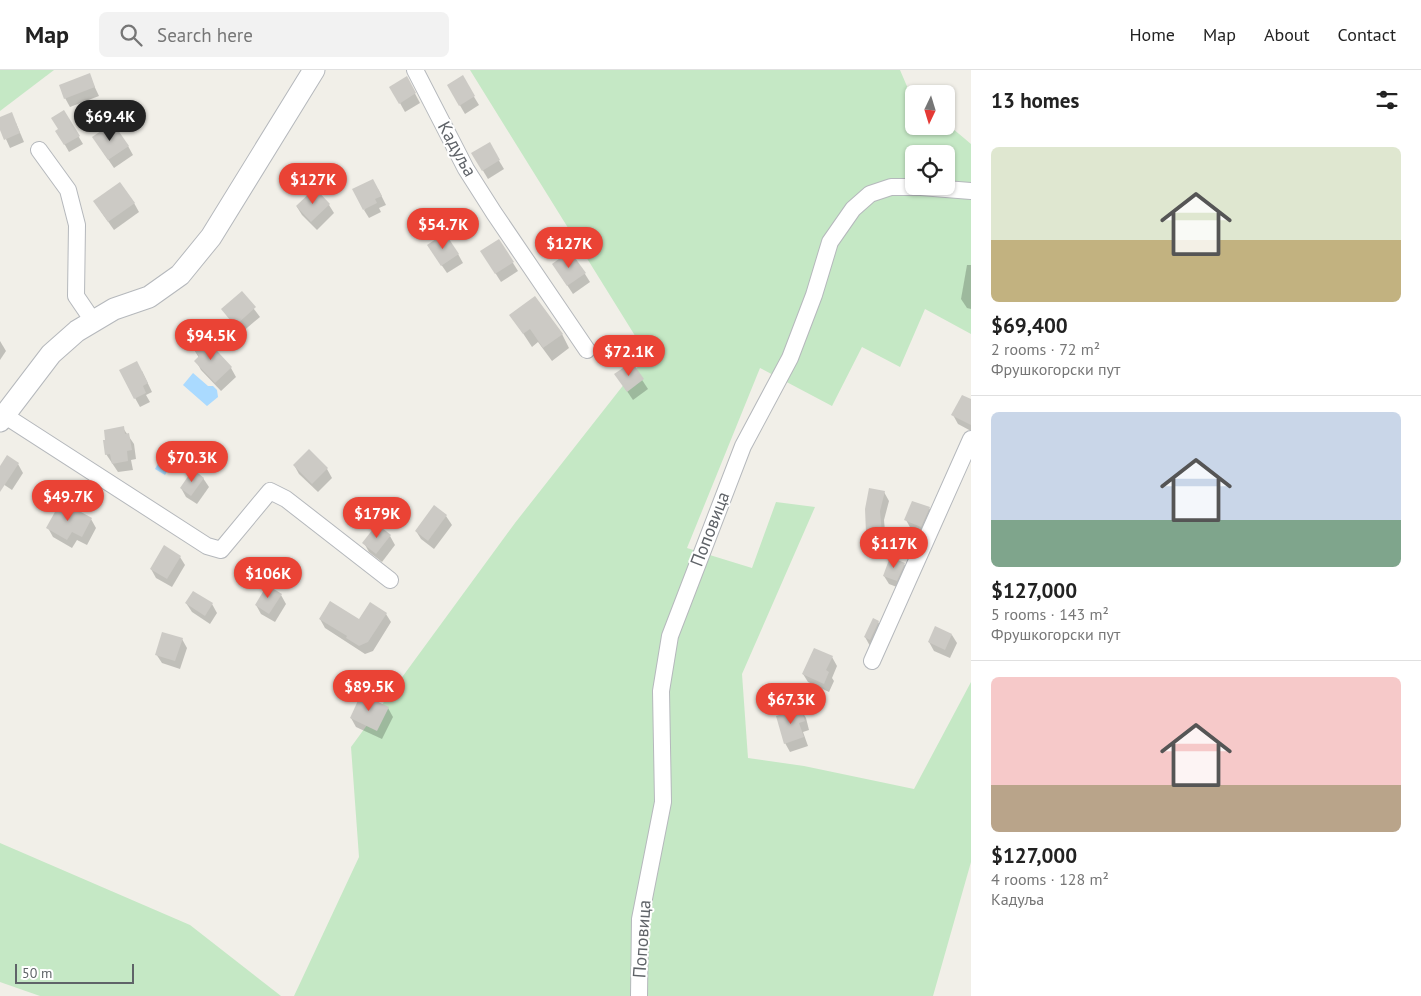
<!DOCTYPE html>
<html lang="en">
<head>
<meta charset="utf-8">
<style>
	body { margin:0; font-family:"PT Sans",sans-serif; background:#f2f2f2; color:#222; height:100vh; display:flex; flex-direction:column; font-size:19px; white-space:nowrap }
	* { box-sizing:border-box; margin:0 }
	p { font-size:16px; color:#767676 }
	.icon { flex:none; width:28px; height:28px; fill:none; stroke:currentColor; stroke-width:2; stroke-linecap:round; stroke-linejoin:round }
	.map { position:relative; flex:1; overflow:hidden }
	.side { display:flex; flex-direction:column; background:#fff; width:450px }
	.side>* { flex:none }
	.needle { width:32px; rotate:184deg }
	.tools { position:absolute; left:905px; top:15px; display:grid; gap:10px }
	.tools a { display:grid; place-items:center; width:50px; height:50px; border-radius:8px; background:#fff; box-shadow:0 1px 4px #0004; font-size:25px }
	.scale { position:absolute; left:15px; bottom:12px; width:119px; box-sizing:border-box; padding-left:5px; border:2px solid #5f6368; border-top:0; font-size:14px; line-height:18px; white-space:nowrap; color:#5f6368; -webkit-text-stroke:4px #fff; paint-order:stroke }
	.price { position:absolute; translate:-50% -42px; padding:0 11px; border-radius:18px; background:#ea4335; color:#fff; font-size:16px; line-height:32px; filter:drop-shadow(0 1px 2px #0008) }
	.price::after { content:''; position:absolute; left:50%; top:30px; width:15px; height:11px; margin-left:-8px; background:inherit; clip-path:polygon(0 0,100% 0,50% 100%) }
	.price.current { background:#222; color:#fff }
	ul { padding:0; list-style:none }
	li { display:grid; align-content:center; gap:10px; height:265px; padding:0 20px }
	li+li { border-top:1px solid #e0e0e0 }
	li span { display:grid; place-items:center; height:155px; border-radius:8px; color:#555 }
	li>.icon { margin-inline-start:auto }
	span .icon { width:90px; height:90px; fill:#fffc; stroke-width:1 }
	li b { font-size:21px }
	h2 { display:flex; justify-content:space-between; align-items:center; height:60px; padding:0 20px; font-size:21px }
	header { display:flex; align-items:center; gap:30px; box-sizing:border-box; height:70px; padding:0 25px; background:#fff; border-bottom:1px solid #e0e0e0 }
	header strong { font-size:24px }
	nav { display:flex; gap:28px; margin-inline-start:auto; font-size:18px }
	.search { width:350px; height:45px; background:#f2f2f2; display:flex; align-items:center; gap:12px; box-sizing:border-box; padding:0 18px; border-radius:8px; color:#767676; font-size:19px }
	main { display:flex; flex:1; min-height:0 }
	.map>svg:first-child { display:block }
</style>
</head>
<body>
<header>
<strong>Map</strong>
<div class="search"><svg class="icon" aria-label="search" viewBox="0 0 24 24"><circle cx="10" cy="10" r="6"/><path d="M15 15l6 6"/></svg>Search here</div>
<nav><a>Home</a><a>Map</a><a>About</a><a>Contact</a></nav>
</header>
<main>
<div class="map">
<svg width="971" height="926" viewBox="0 0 971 926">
	<rect width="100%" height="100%" fill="#f1efe8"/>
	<!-- green -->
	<g fill="#c5e8c5" fill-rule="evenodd">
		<path d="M 0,0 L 54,0 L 0,41 Z"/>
		<path d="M 470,0 L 900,0 L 909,21 L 914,25 L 914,56 L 946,56 L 946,53 L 971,74 L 971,264 L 925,239 L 900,297 L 862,277 L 832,336 L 760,298 L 687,478 L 752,498 L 776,432 L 815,437 L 742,604 L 748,688 L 804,696 L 914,719 L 971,612 L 971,792 L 933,926 L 294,926 L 359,787 L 351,677 L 515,453 L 647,285 ZM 914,84 L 946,84 L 946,116 L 914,116 Z"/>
		<path d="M 0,773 L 190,855 L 281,926 L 40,926 L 0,912 Z"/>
	</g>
	<!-- water -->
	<g fill="#aadaff">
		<path d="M 193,303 L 208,316 L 213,316 L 217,320 L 218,327 L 207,336 L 183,315 Z"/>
		<path d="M 168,376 L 179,382 L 165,405 L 155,399 Z"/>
	</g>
	<!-- shadow -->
	<g fill="#0003">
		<path d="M 89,5 L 99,26 L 70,37 L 65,28 Z"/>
		<path d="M 462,7 L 479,35 L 465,44 L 448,15 Z"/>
		<path d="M 411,16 L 420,33 L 405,42 L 391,17 Z"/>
		<path d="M 64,42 L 83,74 L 69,82 L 57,61 L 59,60 Z"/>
		<path d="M 0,48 L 16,53 L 24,72 L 10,78 L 0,56 Z"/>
		<path d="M 489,74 L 504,99 L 488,109 L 473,84 Z"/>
		<path d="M 99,76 L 128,76 L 133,85 L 114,98 Z"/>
		<path d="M 378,119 L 386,135 L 379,138 L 381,142 L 369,148 L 364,140 Z"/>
		<path d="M 134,133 L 139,142 L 114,160 L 100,140 Z"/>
		<path d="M 329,135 L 334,143 L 317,160 L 302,145 L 297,137 Z"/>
		<path d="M 434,184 L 458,184 L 463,193 L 447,203 Z"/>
		<path d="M 487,190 L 513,193 L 518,201 L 501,212 Z"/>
		<path d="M 967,195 L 971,195 L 971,239 L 967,238 L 961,229 Z"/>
		<path d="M 559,203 L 585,204 L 590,212 L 573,224 Z"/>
		<path d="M 242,223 L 260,247 L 241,263 L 223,240 Z"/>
		<path d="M 511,245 L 562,264 L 569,278 L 552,291 L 538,272 L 532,277 Z"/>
		<path d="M 0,271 L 6,281 L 0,290 Z"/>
		<path d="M 206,271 L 231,298 L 236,307 L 221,321 L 201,300 L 196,291 L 199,288 L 195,281 Z"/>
		<path d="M 631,293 L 648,319 L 633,330 L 616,305 Z"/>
		<path d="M 142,301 L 152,322 L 146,325 L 150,332 L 140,337 L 135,328 Z"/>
		<path d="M 971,331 L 971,361 L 958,354 L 953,345 Z"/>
		<path d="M 123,358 L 134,374 L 136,389 L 131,390 L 133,400 L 118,402 L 106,384 L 107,371 Z"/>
		<path d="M 309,380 L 327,399 L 332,408 L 318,422 L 299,404 L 294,395 Z"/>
		<path d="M 18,394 L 23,403 L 12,420 L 0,412 L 0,398 Z"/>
		<path d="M 203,408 L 209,417 L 197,434 L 186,427 L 181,418 Z"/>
		<path d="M 884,422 L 889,431 L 884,450 L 886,472 L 872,472 L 867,463 Z"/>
		<path d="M 434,437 L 446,446 L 452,455 L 434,479 L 421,469 L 416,461 Z"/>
		<path d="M 929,438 L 934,447 L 926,465 L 911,459 L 906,450 Z"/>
		<path d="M 91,449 L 96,458 L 87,475 L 77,470 L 72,478 L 53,467 L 48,458 Z"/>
		<path d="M 390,466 L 395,475 L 382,492 L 369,482 L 364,473 Z"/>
		<path d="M 180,487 L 185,495 L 172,517 L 156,508 L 151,499 Z"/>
		<path d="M 904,494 L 909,502 L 902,519 L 889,514 L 884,506 Z"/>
		<path d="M 281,525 L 286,534 L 275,552 L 261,544 L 256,535 Z"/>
		<path d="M 186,533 L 212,534 L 217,543 L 210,554 L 192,542 Z"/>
		<path d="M 386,544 L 391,552 L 373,581 L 365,584 L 325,558 L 320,549 L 359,550 Z"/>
		<path d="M 878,552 L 883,560 L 870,576 L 865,567 Z"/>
		<path d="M 952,565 L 957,573 L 950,588 L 934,581 L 929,572 Z"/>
		<path d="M 182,569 L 187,578 L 180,599 L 162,593 L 156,584 Z"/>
		<path d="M 832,587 L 837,596 L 832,608 L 834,611 L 829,622 L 808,612 L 803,604 Z"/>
		<path d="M 388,638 L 393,647 L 382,669 L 356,657 L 351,648 Z"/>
		<path d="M 801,640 L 806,648 L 809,660 L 803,662 L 808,676 L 790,682 L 785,673 Z"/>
	</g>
	<!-- building -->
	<g fill="#cccac5">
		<path d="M 90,3 L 95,17 L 64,29 L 59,15 Z"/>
		<path d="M 463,5 L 475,26 L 459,36 L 447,15 Z"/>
		<path d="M 407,6 L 416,23 L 399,34 L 389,17 Z"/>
		<path d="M 64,40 L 80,66 L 64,75 L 55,61 L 58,59 L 51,48 Z"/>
		<path d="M 12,42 L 20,63 L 4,70 L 0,60 L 0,47 Z"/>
		<path d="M 113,53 L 129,76 L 108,90 L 92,67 Z"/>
		<path d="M 490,72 L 500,90 L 482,101 L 471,83 Z"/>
		<path d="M 373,109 L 382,126 L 375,129 L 377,133 L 363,140 L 352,119 Z"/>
		<path d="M 120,112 L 135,133 L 108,152 L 93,131 Z"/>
		<path d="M 315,118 L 330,134 L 311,152 L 296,136 Z"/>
		<path d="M 445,163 L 459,184 L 441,196 L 427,175 Z"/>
		<path d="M 499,169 L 514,192 L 495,204 L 480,181 Z"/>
		<path d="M 570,181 L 586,203 L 567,216 L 552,194 Z"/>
		<path d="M 242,221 L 256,237 L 235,256 L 221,239 Z"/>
		<path d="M 535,226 L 563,264 L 543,278 L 530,259 L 523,264 L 509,245 Z"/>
		<path d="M 206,269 L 232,297 L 215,313 L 194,291 L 199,286 L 194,280 Z"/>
		<path d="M 137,291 L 148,313 L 143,316 L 146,323 L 134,329 L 119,300 Z"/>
		<path d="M 632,292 L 644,309 L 627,322 L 614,304 Z"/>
		<path d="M 962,325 L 971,329 L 971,355 L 951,345 Z"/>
		<path d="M 124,356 L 125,364 L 129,363 L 132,380 L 127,381 L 128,391 L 112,394 L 110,384 L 105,385 L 103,370 L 105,370 L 104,360 Z"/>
		<path d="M 309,379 L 328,398 L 312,414 L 293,395 Z"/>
		<path d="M 7,385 L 19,393 L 0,422 L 0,396 Z"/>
		<path d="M 193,399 L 204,408 L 191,426 L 180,418 Z"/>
		<path d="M 869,418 L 885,421 L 880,441 L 882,463 L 866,463 L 865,439 Z"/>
		<path d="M 61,431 L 92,448 L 82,467 L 72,462 L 67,470 L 46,458 Z"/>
		<path d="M 912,431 L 930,437 L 921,457 L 904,450 Z"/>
		<path d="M 434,435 L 447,445 L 428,471 L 415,461 Z"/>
		<path d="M 377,454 L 391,465 L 376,484 L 362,473 Z"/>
		<path d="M 164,475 L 181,486 L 167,509 L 150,499 Z"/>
		<path d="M 890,487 L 905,493 L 897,511 L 883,506 Z"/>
		<path d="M 267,515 L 282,524 L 269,544 L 255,535 Z"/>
		<path d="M 193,521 L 213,533 L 205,546 L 185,533 Z"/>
		<path d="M 330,531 L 359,549 L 370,532 L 387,543 L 368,572 L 359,576 L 346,568 L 347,566 L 319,549 Z"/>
		<path d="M 873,548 L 879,551 L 870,570 L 864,567 Z"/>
		<path d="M 935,556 L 952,564 L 945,580 L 928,572 Z"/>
		<path d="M 162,562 L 183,568 L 175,591 L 155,585 Z"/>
		<path d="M 814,578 L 833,586 L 826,600 L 829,602 L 824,614 L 802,604 Z"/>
		<path d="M 361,624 L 389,637 L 377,661 L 350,648 Z"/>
		<path d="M 801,638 L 805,651 L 799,653 L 804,667 L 784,674 L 776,646 Z"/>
	</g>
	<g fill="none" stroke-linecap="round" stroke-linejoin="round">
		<defs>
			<g id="minor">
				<path d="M 415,0 L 466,99 L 494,143 L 587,280"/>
				<path d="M 39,80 L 68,120 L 77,155 L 76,226 L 93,251"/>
				<path d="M 4,345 L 207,476 L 221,480 L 270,421 L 286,429 L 390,510"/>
				<path d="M 872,591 L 971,369"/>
				<path d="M 639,926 L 640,849 L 663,732 L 661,621 L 670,566 L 743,376 L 790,288 L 814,225 L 830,172 L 853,139 L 870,124 L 891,117 L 921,117 L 971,121"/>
			</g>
			<path id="tertiary" d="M 0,351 L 51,284 L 77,261 L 114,239 L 149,227 L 180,205 L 211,167 L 314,0"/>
		</defs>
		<!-- minor casing -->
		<use href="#minor" stroke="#b5b8bc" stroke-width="18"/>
		<!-- tertiary casing -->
		<use href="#tertiary" stroke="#b5b8bc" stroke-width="23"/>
		<!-- minor -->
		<use href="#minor" stroke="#fff" stroke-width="16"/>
		<!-- tertiary -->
		<use href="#tertiary" stroke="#fff" stroke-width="21"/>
	</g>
	<g text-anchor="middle" stroke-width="4" stroke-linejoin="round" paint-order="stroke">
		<!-- street labels -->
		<g font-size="18" fill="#5f6368" stroke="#fff">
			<text transform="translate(457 79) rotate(61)" y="6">Кадуља</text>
			<text transform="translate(710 459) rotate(-69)" y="6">Поповица</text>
			<text transform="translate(642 869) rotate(-86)" y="6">Поповица</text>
		</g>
	</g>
</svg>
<div class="tools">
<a><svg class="needle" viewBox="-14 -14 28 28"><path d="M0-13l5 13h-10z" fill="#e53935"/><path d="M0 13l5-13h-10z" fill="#767676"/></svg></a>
<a><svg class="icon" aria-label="locate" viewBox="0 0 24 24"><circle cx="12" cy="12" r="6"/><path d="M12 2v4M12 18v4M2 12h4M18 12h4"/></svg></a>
</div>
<div class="scale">50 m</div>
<b class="price current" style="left:110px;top:72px">$69.4K</b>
<b class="price" style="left:313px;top:135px">$127K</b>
<b class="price" style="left:443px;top:180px">$54.7K</b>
<b class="price" style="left:569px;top:199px">$127K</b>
<b class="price" style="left:211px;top:291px">$94.5K</b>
<b class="price" style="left:629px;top:307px">$72.1K</b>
<b class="price" style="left:192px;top:413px">$70.3K</b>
<b class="price" style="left:68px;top:452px">$49.7K</b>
<b class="price" style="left:377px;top:469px">$179K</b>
<b class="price" style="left:894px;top:499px">$117K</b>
<b class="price" style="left:268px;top:529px">$106K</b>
<b class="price" style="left:369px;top:642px">$89.5K</b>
<b class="price" style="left:791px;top:655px">$67.3K</b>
</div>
<section class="side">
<h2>13 homes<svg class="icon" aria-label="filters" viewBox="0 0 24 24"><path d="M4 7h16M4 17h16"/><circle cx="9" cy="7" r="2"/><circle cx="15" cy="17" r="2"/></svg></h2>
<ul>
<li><span style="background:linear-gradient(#dfe7d0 60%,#c2b280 0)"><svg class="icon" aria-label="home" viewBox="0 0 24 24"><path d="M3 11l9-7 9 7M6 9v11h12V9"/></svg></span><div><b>$69,400</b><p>2 rooms · 72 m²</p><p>Фрушкогорски пут</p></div></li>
<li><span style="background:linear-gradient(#c9d6e8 70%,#7fa58c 0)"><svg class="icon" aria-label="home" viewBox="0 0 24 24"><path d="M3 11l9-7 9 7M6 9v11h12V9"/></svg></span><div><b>$127,000</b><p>5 rooms · 143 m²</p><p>Фрушкогорски пут</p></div></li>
<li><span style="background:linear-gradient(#f6c9c9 70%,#b9a48a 0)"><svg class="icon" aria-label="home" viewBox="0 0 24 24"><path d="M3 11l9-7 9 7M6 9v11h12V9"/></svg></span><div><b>$127,000</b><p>4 rooms · 128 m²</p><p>Кадуља</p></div></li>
</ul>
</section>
</main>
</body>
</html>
